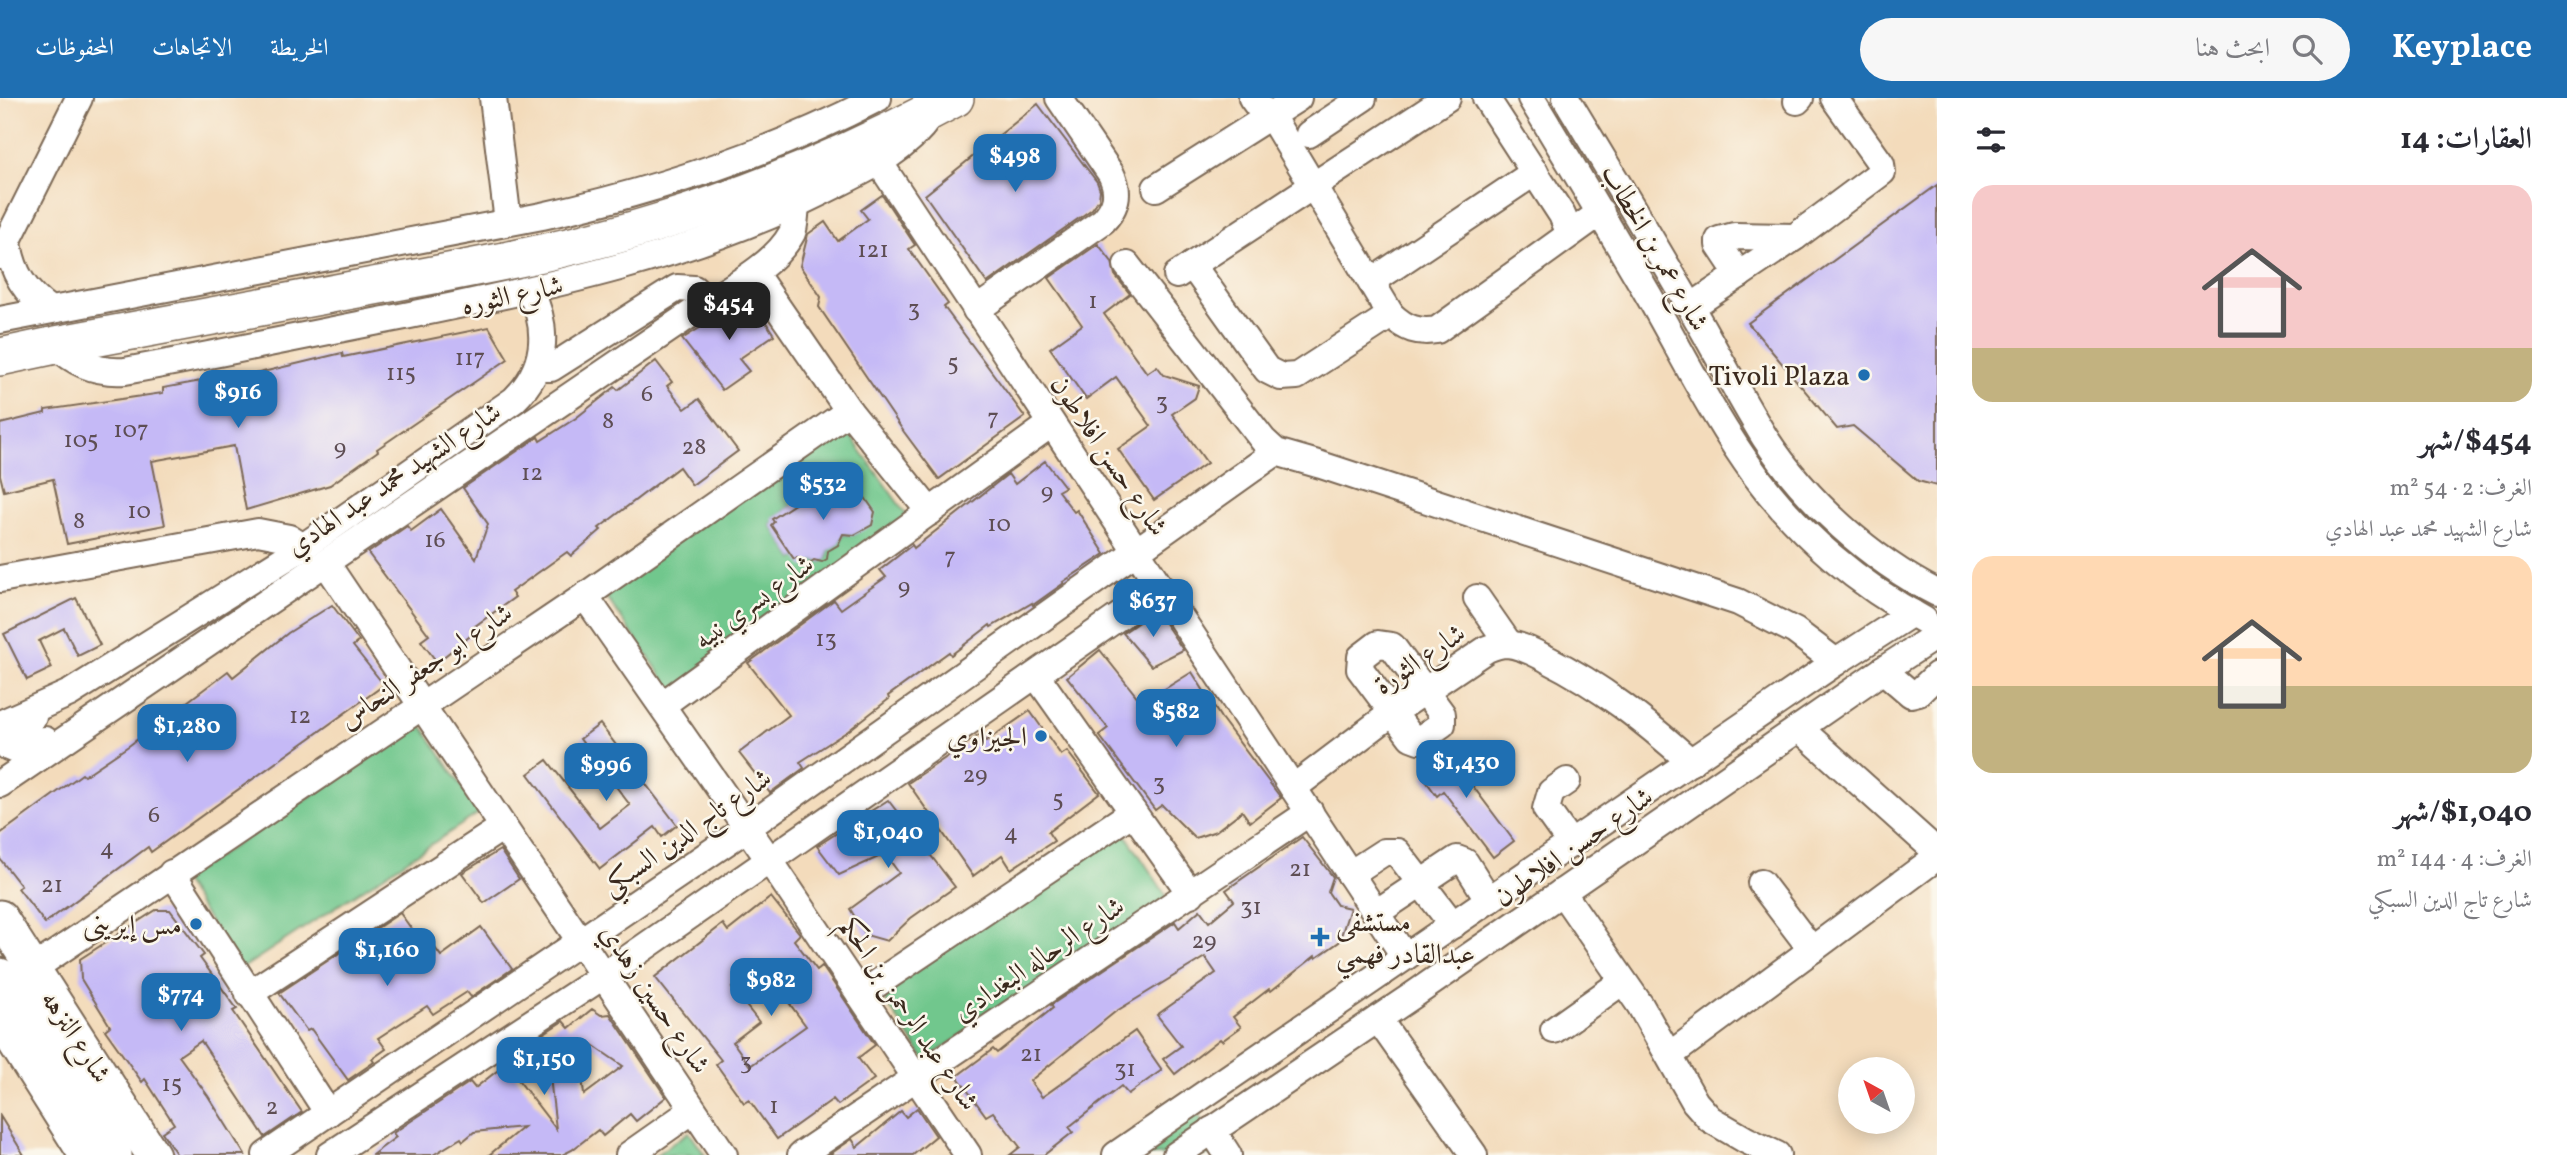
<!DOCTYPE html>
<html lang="ar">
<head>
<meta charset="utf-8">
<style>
	body { margin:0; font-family:Vollkorn,Amiri,serif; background:#f7f7f7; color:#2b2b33; direction:rtl; height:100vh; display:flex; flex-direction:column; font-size:26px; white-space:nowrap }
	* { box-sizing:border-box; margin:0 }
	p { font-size:23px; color:#7c7c81 }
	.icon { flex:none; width:38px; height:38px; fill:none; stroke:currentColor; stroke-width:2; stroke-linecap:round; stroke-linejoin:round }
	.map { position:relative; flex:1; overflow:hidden; direction:ltr }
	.side { display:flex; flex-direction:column; background:#fff; width:630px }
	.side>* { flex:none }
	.needle { width:46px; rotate:320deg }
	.controls { position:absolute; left:1838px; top:959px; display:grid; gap:14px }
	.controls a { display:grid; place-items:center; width:77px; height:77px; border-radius:50%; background:#fff; box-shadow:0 4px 18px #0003; font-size:35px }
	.price { position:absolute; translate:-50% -60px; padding:0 16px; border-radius:14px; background:#1f6fb2; color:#fff; font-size:23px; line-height:46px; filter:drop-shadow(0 2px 4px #0008) }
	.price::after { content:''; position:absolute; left:50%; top:42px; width:21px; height:16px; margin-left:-10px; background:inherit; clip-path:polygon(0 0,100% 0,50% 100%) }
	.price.selected { background:#222; color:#fff }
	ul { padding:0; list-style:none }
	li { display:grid; align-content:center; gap:14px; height:371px; padding:0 35px }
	li span { display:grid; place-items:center; height:217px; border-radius:21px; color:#555 }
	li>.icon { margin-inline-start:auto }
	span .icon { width:126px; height:126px; fill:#fffc; stroke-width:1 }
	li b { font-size:30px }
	h2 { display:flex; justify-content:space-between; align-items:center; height:84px; padding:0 35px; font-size:30px }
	header { display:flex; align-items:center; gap:42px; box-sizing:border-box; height:98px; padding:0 35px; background:#1f6fb2; color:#fff }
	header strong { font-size:33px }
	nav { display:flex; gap:38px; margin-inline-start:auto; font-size:24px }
	.search { width:490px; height:63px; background:#f7f7f7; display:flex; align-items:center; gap:18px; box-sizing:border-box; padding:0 24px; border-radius:38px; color:#7c7c81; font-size:26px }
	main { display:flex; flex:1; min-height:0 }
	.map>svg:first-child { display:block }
</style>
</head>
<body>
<header>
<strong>Keyplace</strong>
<div class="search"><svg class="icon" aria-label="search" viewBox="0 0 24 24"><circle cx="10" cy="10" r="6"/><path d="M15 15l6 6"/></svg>ابحث هنا</div>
<nav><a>الخريطة</a><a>الاتجاهات</a><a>المحفوظات</a></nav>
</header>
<main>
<section class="side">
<h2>العقارات: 14<svg class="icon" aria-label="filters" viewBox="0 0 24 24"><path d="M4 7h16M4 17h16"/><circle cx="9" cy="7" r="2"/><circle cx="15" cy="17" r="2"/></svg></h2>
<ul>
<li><span style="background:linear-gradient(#f6c9c9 75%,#c2b280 0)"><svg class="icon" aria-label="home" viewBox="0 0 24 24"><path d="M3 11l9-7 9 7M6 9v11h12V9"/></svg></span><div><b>$454/شهر</b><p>الغرف: 2 · 54 m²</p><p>شارع الشهيد محمد عبد الهادي</p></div></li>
<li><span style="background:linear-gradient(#ffd9b3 60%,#c2b280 0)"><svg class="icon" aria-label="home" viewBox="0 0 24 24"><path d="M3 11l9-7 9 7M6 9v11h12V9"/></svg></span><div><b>$1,040/شهر</b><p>الغرف: 4 · 144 m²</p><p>شارع تاج الدين السبكي</p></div></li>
</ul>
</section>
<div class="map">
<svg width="1937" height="1057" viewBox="0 0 1937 1057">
	<rect width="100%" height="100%" fill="#fbf7ec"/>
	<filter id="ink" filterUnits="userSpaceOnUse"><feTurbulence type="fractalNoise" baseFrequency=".0143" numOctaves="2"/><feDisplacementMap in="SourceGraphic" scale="14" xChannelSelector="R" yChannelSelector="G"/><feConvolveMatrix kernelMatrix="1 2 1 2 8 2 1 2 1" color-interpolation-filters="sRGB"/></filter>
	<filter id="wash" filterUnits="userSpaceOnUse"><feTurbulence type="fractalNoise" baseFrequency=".00686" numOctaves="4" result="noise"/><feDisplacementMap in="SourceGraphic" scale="28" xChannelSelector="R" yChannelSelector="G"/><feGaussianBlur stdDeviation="1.57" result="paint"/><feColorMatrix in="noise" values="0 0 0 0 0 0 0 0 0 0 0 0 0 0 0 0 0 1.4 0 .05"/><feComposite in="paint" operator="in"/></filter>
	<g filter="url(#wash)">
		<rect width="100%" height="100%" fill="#f3dbbb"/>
		<!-- green -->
		<g fill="#71c78d" stroke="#567856" stroke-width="2" fill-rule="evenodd">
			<path d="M 842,326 L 910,422 L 672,592 L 604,496 ZM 834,385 L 840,392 L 843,388 L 859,391 L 866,428 L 854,437 L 843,436 L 838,447 L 828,453 L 827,461 L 822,464 L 797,459 L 794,461 L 771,427 L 774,424 L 773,421 L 806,398 L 809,402 Z"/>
			<path d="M 421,626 L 479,715 L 241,871 L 182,782 Z"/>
			<path d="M 1122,731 L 1167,799 L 925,962 L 880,895 Z"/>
			<path d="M 1196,1014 L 1226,1057 L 1133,1057 Z"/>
			<path d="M 689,1034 L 705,1057 L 656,1057 Z"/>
		</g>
		<g id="blocks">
			<!-- building -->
			<g fill="#c5b9f6" fill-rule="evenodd">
				<path d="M 1038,6 L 1097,84 L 1100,92 L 1099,101 L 1092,111 L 987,185 L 925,97 Z"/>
				<path d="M 1937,87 L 1937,388 L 1918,383 L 1853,328 L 1837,331 L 1748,225 Z"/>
				<path d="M 882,97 L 915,147 L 909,151 L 948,206 L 944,209 L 1025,319 L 939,381 L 904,334 L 819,209 L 821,199 L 800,168 L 808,136 L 825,124 L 838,143 L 868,121 L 861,112 Z"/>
				<path d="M 1098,146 L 1112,164 L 1115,177 L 1130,196 L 1104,216 L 1147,275 L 1157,268 L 1164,277 L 1199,288 L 1195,300 L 1172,316 L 1207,365 L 1154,402 L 1118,351 L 1151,328 L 1116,279 L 1086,301 L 1050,250 L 1082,227 L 1049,180 Z"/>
				<path d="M 750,199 L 774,237 L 739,261 L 749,273 L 722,292 L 682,241 Z"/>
				<path d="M 489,229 L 508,261 L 377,351 L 378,353 L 330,387 L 246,412 L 234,348 L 152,363 L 165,427 L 67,446 L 53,381 L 4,393 L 0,377 L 0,326 L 45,315 L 45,312 L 163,295 L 163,290 L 212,281 L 213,286 L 342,255 L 343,259 Z"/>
				<path d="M 656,263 L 672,284 L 667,288 L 685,311 L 699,301 L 738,353 L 692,387 L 679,369 L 599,430 L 601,432 L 571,458 L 567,454 L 511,494 L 515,499 L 471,531 L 474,535 L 437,564 L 421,543 L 429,537 L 368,455 L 407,428 L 411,433 L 441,411 L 476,460 L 488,426 L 463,390 L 538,339 L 540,343 L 576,320 L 615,289 L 618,292 Z"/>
				<path d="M 1045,363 L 1065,389 L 1058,393 L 1074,414 L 1077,412 L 1105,456 L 1063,484 L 1064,485 L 1033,507 L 1032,505 L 991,529 L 990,527 L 951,557 L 949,554 L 888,598 L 889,601 L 848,633 L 800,664 L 804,670 L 770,695 L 739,655 L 789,617 L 748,565 L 834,502 L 841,511 L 886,479 L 880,472 L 912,447 L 914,450 L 1008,376 L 1015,386 Z"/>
				<path d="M 832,386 L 859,391 L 875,414 L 872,427 L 854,437 L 843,436 L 838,447 L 828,453 L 827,461 L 822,464 L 814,462 L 804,469 L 797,459 L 794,461 L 771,427 L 774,424 L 772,421 L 807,398 L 809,402 Z"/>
				<path d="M 76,500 L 100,547 L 78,558 L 64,530 L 39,543 L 52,570 L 27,582 L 4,536 Z"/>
				<path d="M 332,507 L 359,543 L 353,548 L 384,587 L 151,754 L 148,749 L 45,825 L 18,790 L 21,788 L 0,761 L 0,736 L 82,676 L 84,678 L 130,647 L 228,573 L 233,579 L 288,535 Z"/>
				<path d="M 1156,512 L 1183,552 L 1151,568 L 1123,535 Z"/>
				<path d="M 1100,552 L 1142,605 L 1192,574 L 1221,620 L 1281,700 L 1250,724 L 1242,713 L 1216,733 L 1195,740 L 1162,707 L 1155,712 L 1099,637 L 1108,630 L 1067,579 Z"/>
				<path d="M 1030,613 L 1061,657 L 1067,653 L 1099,695 L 1048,734 L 1054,743 L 1011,771 L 1002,757 L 973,778 L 908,685 L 981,636 L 986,643 Z"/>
				<path d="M 600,626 L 677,727 L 662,739 L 655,729 L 600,771 L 528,676 L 547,662 L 600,730 L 630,707 L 580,641 Z"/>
				<path d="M 1442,647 L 1514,743 L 1493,759 L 1443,693 L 1437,698 L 1423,679 L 1432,672 L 1423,661 Z"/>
				<path d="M 888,702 L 955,789 L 911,820 L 887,843 L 866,837 L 850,811 L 899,775 L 885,756 L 839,777 L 817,748 Z"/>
				<path d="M 1302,739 L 1333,779 L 1328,794 L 1337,807 L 1350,810 L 1339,844 L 1316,860 L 1315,858 L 1271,893 L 1269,891 L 1233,919 L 1241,929 L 1222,943 L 1220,941 L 1175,976 L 1163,961 L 1181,948 L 1157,917 L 1216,875 L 1205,859 L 1115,914 L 1030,983 L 1042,999 L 1135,933 L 1162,972 L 1128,996 L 1121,988 L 1069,1029 L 1073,1034 L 1044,1057 L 1010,1057 L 1020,1049 L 993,1014 L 986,1018 L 957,978 L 993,951 L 997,955 L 1053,910 L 1051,907 L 1175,824 L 1179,830 L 1200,812 L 1209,824 L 1234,803 L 1226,792 Z"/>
				<path d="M 500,752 L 519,781 L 484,805 L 462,775 Z"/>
				<path d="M 771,799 L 800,836 L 794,842 L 817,872 L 822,868 L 875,947 L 858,960 L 874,981 L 838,1007 L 833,1001 L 777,1041 L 749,1002 L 744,1005 L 716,966 L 721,962 L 655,879 L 723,826 L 728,833 ZM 753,873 L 773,899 L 781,894 L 806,928 L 750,968 L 733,944 L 759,924 L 732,890 Z"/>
				<path d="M 156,812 L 170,812 L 204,857 L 200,860 L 237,911 L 233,913 L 302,1014 L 265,1039 L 201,943 L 179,958 L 208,998 L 245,1057 L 177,1057 L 162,1034 L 174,1026 L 145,981 L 142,984 L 105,932 L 110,928 L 81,881 L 80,861 Z"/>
				<path d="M 400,815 L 429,855 L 435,850 L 441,858 L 481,829 L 512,871 L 471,899 L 467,894 L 433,916 L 427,908 L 378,940 L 386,951 L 372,961 L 374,964 L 348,982 L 311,931 L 307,933 L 279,895 Z"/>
				<path d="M 592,911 L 601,917 L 610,916 L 666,999 L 636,1023 L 630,1016 L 603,1038 L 598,1032 L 572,1052 L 562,1057 L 489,1057 L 523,1029 L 474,1034 L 463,1043 L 461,1040 L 433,1057 L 372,1057 L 396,1039 L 393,1035 L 470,984 L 475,990 L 506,966 L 556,1031 L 549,970 L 529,945 L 563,923 L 569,930 ZM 591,946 L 623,968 L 584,997 L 580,961 Z"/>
				<path d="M 917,1010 L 936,1038 L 913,1057 L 829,1057 L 852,1041 L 857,1049 L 901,1013 L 906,1019 Z"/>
				<path d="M 0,1018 L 24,1057 L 0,1057 Z"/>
			</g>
		</g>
	</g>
	<g filter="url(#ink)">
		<use href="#blocks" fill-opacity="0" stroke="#7b6855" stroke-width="2"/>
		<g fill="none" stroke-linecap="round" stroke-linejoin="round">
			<defs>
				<g id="minor">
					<path d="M 493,0 L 508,124"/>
					<path d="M 1252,0 L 1258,8 L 1271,18 L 1391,217 C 1406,231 1418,235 1437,232 L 1601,114"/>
					<path d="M 1486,0 L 1562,117 L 1570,136"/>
					<path d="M 1531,0 C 1572,68 1613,136 1653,205 C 1686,263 1716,324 1756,378 C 1800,437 1859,487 1924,522"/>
					<path d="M 1566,0 C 1608,70 1651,140 1691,210 C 1716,253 1739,298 1765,340 C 1806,403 1870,461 1937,495"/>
					<path d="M 1797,3 L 1800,0"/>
					<path d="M 1309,36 L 1363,0"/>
					<path d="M 879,64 L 1405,859"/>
					<path d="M 1156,90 L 1298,0"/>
					<path d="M 8,144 C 12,174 25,195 50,212"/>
					<path d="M 0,158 L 79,0"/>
					<path d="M 1127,167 L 1263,342 L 1276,354 L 1321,367 L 1738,504 L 1795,533 L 1836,564"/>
					<path d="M 1192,167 L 1267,272 L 1281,279 L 1297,278 L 1391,217"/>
					<path d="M 754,175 L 849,313 L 930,414"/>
					<path d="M 1177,177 L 1447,0"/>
					<path d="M 1739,177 L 1719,147 L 1719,142 L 1734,138 L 1795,139"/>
					<path d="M 1371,184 L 1535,74"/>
					<path d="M 1691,209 L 1795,139 L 1882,74 L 1881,66 L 1834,0"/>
					<path d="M 976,212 L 1103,123 C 1117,108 1120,94 1111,76 L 1059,0"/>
					<path d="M 0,222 L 542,118 C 659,92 772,55 878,0"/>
					<path d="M 56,247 C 75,266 97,275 125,273 C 218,256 311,236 405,218 C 548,189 691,159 823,93 C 863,73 904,56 930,18"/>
					<path d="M 540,263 L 546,270 L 551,270 L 677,190 L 694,191 L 707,205"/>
					<path d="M 326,465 L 724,1057"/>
					<path d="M 0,481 L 258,434 L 289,440 L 303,449"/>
					<path d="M 585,498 L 770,763 L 968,1057"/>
					<path d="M 1477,500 L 1509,546"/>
					<path d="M 1378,546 L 1392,548 L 1442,616 L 1442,626 L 1419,642 L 1411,639 L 1360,571 L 1361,559 Z"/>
					<path d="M 1883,572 L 1911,596 L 1919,594 L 1937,577"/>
					<path d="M 1036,577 L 1191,796"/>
					<path d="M 662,607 L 1051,326"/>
					<path d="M 33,619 L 9,638 L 8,649 L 20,654 L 45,642"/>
					<path d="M 0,626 L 70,595 L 303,449 L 514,302 C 546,271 550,232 530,193"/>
					<path d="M 1799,630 L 1937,754"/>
					<path d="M 1567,683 L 1551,694 L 1546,711 L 1571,746"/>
					<path d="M 0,686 L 707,205 C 735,187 776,165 792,135 C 795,128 795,115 796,107"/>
					<path d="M 1293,690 L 1392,615 L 1487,551 C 1494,548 1499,546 1507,546 C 1521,547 1535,555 1547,561 C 1601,588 1646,624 1691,664"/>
					<path d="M 172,775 L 328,1015"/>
					<path d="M 1350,776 L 1384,754 L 1397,754 L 1453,827"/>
					<path d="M 1761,785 L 1812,852"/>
					<path d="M 1562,794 L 1640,907 L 1695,1004 L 1710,1021 L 1746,1042 L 1777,1057"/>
					<path d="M 1376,815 L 1457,761 L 1465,764 L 1489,802"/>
					<path d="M 34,870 L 585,498 L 849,313"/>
					<path d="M 249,896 L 503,729"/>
					<path d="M 860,897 L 1133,714"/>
					<path d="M 1378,921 L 1474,1057"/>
					<path d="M 1554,932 L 1623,883"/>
					<path d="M 1670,957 L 1937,759"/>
					<path d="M 1212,1032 L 1228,1057"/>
					<path d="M 266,1057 L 747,730 L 1276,354"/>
					<path d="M 330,1057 L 603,878 L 1160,490"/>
					<path d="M 629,1057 L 693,1012"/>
					<path d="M 801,1057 L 1310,714"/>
					<path d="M 1116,1057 L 1836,564 L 1912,515"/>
					<path d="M 1176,1057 L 1412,898 L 1883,572 L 1937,537"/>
				</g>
				<g id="major">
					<path d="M 0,819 L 153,1057"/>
					<path d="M 0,877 L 115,1057"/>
					<path d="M 0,921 L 86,1057"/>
				</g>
				<path id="highway" d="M 0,259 L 56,247 C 163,227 271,207 379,187 C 472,170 566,153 657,125 C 760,94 860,51 955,0"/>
			</defs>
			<!-- minor casing -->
			<use href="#minor" stroke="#7b6855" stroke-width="30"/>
			<!-- major casing -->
			<use href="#major" stroke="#7b6855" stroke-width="37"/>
			<!-- highway casing -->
			<use href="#highway" stroke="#7b6855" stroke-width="40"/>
			<!-- minor -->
			<use href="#minor" stroke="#fff" stroke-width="26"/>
			<!-- major -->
			<use href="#major" stroke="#fff" stroke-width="33"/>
			<!-- highway -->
			<use href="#highway" stroke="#fff" stroke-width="37"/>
		</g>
	</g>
	<!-- markers -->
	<g fill="#1f6fb2" stroke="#fbf7ec" stroke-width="2.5">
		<circle cx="1864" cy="277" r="7"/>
		<circle cx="1041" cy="638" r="7"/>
		<circle cx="196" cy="826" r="7"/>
		<path d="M1316.5 828.5h7v7h7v7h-7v7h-7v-7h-7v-7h7z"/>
	</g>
	<g text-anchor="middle" stroke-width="5" stroke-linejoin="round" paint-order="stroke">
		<!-- number labels -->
		<g font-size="24" fill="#5e4e54">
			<text x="873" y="159">121</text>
			<text x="1093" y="210">1</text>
			<text x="914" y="218">3</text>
			<text x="470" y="267">117</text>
			<text x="953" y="272">5</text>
			<text x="401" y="282">115</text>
			<text x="647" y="303">6</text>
			<text x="1162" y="311">3</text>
			<text x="993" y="327">7</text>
			<text x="608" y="330">8</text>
			<text x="131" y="339">107</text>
			<text x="81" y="349">105</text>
			<text x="694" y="356">28</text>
			<text x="340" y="357">9</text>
			<text x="532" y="382">12</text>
			<text x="1047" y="401">9</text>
			<text x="139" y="420">10</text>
			<text x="79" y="430">8</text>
			<text x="999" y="433">10</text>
			<text x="435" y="449">16</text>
			<text x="950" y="466">7</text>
			<text x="904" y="496">9</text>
			<text x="826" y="548">13</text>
			<text x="300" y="625">12</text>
			<text x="975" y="684">29</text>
			<text x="1159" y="692">3</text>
			<text x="1058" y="708">5</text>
			<text x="154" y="724">6</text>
			<text x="1011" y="742">4</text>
			<text x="107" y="757">4</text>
			<text x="1300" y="778">21</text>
			<text x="52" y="794">21</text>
			<text x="1251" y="816">31</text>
			<text x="1204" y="850">29</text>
			<text x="1031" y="963">21</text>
			<text x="746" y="971">3</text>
			<text x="1125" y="978">31</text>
			<text x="172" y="993">15</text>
			<text x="774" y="1015">1</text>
			<text x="272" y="1016">2</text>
		</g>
		<!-- street labels -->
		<g font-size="28" fill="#3b2a1e" stroke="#fbf7ec">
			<text transform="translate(1656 149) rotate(60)" y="10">شارع عمر بن الخطاب</text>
			<text transform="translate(512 196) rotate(-12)" y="10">شارع الثوره</text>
			<text transform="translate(1110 357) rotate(56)" y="10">شارع حسن افلاطون</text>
			<text transform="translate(393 380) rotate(-34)" y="10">شارع الشهيد محمد عبد الهادي</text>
			<text transform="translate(753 503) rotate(-36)" y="10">شارع يسري نبيه</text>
			<text transform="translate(1419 560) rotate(-34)" y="10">شارع الثورة</text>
			<text transform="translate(425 567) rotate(-34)" y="10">شارع ابو جعفر النحاس</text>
			<text transform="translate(686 733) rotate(-35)" y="10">شارع تاج الدين السبكي</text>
			<text transform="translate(1573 748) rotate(-35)" y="10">شارع حسن افلاطون</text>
			<text transform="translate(1038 860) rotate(-34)" y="10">شارع الرحاله البغدادي</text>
			<text transform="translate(656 900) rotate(56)" y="10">شارع حسين زهدي</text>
			<text transform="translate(910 915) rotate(56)" y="10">شارع عبد الرحمن بن الحكم</text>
			<text transform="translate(77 938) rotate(57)" y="10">شارع النزهه</text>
		</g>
		<!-- poi labels -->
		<g font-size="28" fill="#3b2a1e" stroke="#fbf7ec" text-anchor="end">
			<text x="1850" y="287">Tivoli Plaza</text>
			<text x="1027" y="648">الجيزاوي</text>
			<text x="1336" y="833" text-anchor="start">مستشفى<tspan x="1336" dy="32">عبدالقادر فهمي</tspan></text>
			<text x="182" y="836">مس إيرينى</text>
		</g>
	</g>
</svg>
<div class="controls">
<a><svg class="needle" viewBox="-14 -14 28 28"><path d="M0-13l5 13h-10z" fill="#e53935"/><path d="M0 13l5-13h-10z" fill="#7c7c81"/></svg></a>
</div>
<b class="price" style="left:1015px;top:96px">$498</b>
<b class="price selected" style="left:729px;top:244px">$454</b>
<b class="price" style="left:238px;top:332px">$916</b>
<b class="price" style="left:823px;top:424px">$532</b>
<b class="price" style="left:1153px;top:541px">$637</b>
<b class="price" style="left:1176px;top:651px">$582</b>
<b class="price" style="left:187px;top:666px">$1,280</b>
<b class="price" style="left:1466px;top:702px">$1,430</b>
<b class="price" style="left:606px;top:705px">$996</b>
<b class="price" style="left:888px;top:772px">$1,040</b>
<b class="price" style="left:387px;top:890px">$1,160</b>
<b class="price" style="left:771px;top:920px">$982</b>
<b class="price" style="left:181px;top:935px">$774</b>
<b class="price" style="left:544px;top:999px">$1,150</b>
</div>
</main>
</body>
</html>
